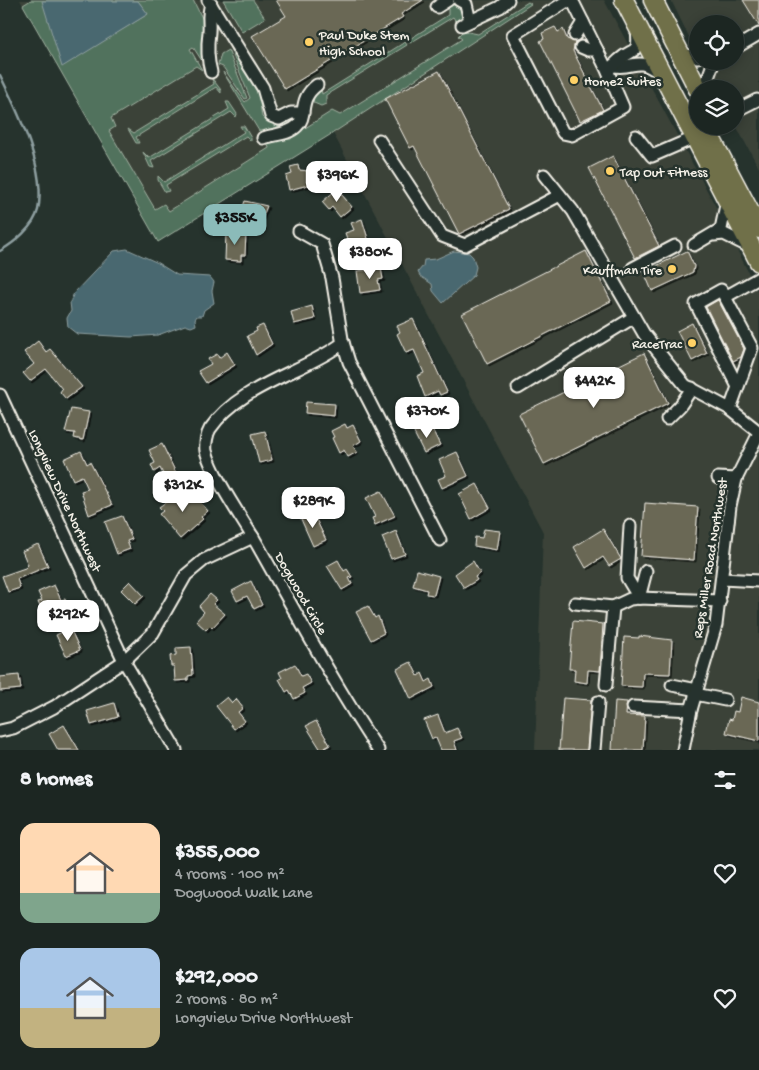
<!DOCTYPE html>
<html lang="en">
<head>
<meta charset="utf-8">
<style>
	body { margin:0; font-family:"Gochi Hand",sans-serif; background:#29322f; color:#f1f3f6; height:100vh; display:flex; flex-direction:column; font-size:19px; white-space:nowrap }
	* { box-sizing:border-box; margin:0 }
	p { font-size:16px; color:#a0a5a5 }
	.icon { flex:none; width:28px; height:28px; fill:none; stroke:currentColor; stroke-width:2; stroke-linecap:round; stroke-linejoin:round }
	.map { position:relative; height:750px; overflow:hidden }
	.side { display:flex; flex-direction:column; background:#1c2622; flex:1 }
	.side>* { flex:none }
	.controls { position:absolute; left:689px; top:15px; display:grid; gap:10px }
	.controls a { display:grid; place-items:center; width:55px; height:55px; border-radius:50%; background:#1c2622; box-shadow:0 2px 12px #0003,0 0 0 1px #3a4340; font-size:25px }
	.price { position:absolute; translate:-50% -42px; padding:0 11px; border-radius:10px; background:#fff; color:#222; font-size:16px; line-height:32px; filter:drop-shadow(0 1px 2px #0008) }
	.price::after { content:''; position:absolute; left:50%; top:30px; width:15px; height:11px; margin-left:-8px; background:inherit; clip-path:polygon(0 0,100% 0,50% 100%) }
	.price.on { background:#8bbbb9; color:#111 }
	ul { padding:0; list-style:none }
	li { display:flex; align-items:center; gap:15px; height:125px; padding:0 20px }
	li span { display:grid; place-items:center; flex:none; width:140px; height:100px; border-radius:15px; color:#555 }
	li>.icon { margin-inline-start:auto }
	span .icon { width:60px; height:60px; fill:#fffc; stroke-width:1 }
	li b { font-size:21px }
	h2 { display:flex; justify-content:space-between; align-items:center; height:60px; padding:0 20px; font-size:21px }
	.map>svg:first-child { display:block }
</style>
</head>
<body>
<div class="map">
<svg width="759" height="750" viewBox="0 0 759 750">
	<defs>
		<filter id="shadow"><feDropShadow dx="2" dy="2" stdDeviation="0" flood-color="#0009"/></filter>
	</defs>
	<rect width="100%" height="100%" fill="#26332d"/>
	<filter id="ink" filterUnits="userSpaceOnUse"><feTurbulence type="fractalNoise" baseFrequency=".02" numOctaves="2"/><feDisplacementMap in="SourceGraphic" scale="10" xChannelSelector="R" yChannelSelector="G"/><feConvolveMatrix kernelMatrix="1 2 1 2 8 2 1 2 1" color-interpolation-filters="sRGB"/></filter>
	<g filter="url(#ink)">
		<!-- built -->
		<g fill="#3b4339">
			<path d="M 20,0 L 604,0 L 717,209 L 759,294 L 759,750 L 535,750 L 543,532 L 333,133 L 158,242 Z"/>
			<path d="M 671,0 L 759,0 L 759,168 L 735,124 L 735,89 L 716,89 L 701,61 L 735,61 L 735,24 L 698,24 L 697,53 Z"/>
		</g>
		<!-- green -->
		<g fill="#51725d" stroke="#a2b2a2" fill-rule="evenodd">
			<path d="M 31,0 L 193,0 L 204,22 L 204,64 L 193,47 L 190,49 L 202,70 L 196,66 L 111,118 L 115,127 L 109,131 L 155,209 L 164,204 L 169,211 L 269,148 L 267,142 L 291,139 L 294,135 L 332,111 L 340,115 L 462,39 L 458,36 L 463,31 L 478,34 L 528,2 L 531,4 L 333,133 L 158,242 L 23,5 ZM 138,1 L 148,14 L 62,66 Z"/>
			<path d="M 223,0 L 253,0 L 265,18 L 242,32 Z"/>
			<path d="M 452,5 L 458,5 L 462,9 L 463,18 L 457,23 L 453,17 L 410,43 L 408,40 L 448,15 L 448,8 Z"/>
			<path d="M 405,42 L 407,45 L 326,95 L 326,104 L 321,106 L 314,103 L 312,94 L 321,88 L 322,94 Z"/>
			<path d="M 232,47 L 258,90 L 262,117 C 272,126 281,126 292,118 L 295,121 L 282,131 L 259,131 L 223,72 L 245,102 L 250,98 L 230,48 Z"/>
			<path d="M 228,50 L 247,98 L 245,99 L 223,67 L 218,65 L 221,54 Z"/>
			<path d="M 211,77 L 221,90 L 221,93 L 216,87 L 136,137 L 139,143 L 136,143 L 128,129 L 134,133 L 214,84 Z"/>
			<path d="M 226,102 L 229,102 L 237,114 L 236,117 L 231,112 L 151,161 L 154,168 L 150,167 L 143,152 L 149,158 L 229,109 Z"/>
			<path d="M 240,126 L 244,126 L 251,138 L 251,141 L 246,136 L 166,185 L 169,191 L 165,192 L 158,180 L 158,176 L 164,182 L 244,132 Z"/>
		</g>
		<!-- water -->
		<g fill="#4a6870" stroke="#8e9fa0">
			<path d="M 42,1 L 138,1 L 148,14 L 62,67 Z"/>
			<path d="M 127,249 L 156,262 L 177,275 L 210,277 L 214,282 L 212,291 L 214,303 L 204,310 L 202,316 L 197,316 L 195,319 L 196,325 L 191,327 L 185,325 L 158,335 L 131,337 L 77,334 L 68,327 L 67,318 L 71,311 L 70,302 L 74,293 L 114,251 Z"/>
			<path d="M 454,251 L 469,253 L 473,257 L 476,267 L 474,275 L 443,303 L 433,291 L 432,284 L 420,276 L 418,272 L 423,266 L 424,260 L 436,259 Z"/>
		</g>
		<g fill="none" stroke-linecap="round" stroke-linejoin="round">
			<!-- stream -->
			<path stroke="#8e9fa0" stroke-width="2.5" d="M 0,75 C 17,110 47,170 38,210 C 34,227 14,243 0,251"/>
		</g>
		<!-- building -->
		<g fill="#6b6754" stroke="#f4f1e8" filter="url(#shadow)">
			<path d="M 276,0 L 423,0 L 401,14 L 403,17 L 285,89 L 252,36 L 286,16 Z"/>
			<path d="M 743,0 L 759,0 L 759,26 Z"/>
			<path d="M 555,27 L 558,32 L 563,29 L 567,39 L 575,42 L 573,51 L 603,110 L 580,121 L 540,41 L 544,39 L 542,33 Z"/>
			<path d="M 439,71 L 509,209 L 459,234 L 414,146 L 410,148 L 385,99 Z"/>
			<path d="M 613,156 L 659,246 L 635,258 L 589,168 Z"/>
			<path d="M 298,165 L 299,170 L 309,171 L 312,184 L 289,190 L 286,176 L 292,174 L 290,167 Z"/>
			<path d="M 337,189 L 352,207 L 340,217 L 332,207 L 329,210 L 322,202 Z"/>
			<path d="M 245,201 L 267,206 L 258,228 L 238,220 Z"/>
			<path d="M 362,219 L 372,252 L 357,257 L 354,249 L 351,250 L 345,233 L 354,230 L 351,223 Z"/>
			<path d="M 226,232 L 246,233 L 245,255 L 241,255 L 241,261 L 225,260 Z"/>
			<path d="M 586,251 L 611,301 L 487,364 L 462,314 Z"/>
			<path d="M 687,251 L 694,266 L 693,272 L 652,291 L 644,272 Z"/>
			<path d="M 381,268 L 383,279 L 378,280 L 380,290 L 360,293 L 357,271 Z"/>
			<path d="M 718,300 L 744,349 L 741,357 L 733,361 L 706,307 Z"/>
			<path d="M 312,306 L 315,319 L 294,324 L 291,312 Z"/>
			<path d="M 413,319 L 447,392 L 440,395 L 438,391 L 425,397 L 417,376 L 424,373 L 414,350 L 406,353 L 397,334 L 400,332 L 397,326 Z"/>
			<path d="M 692,323 L 707,353 L 692,361 L 677,331 Z"/>
			<path d="M 263,325 L 272,344 L 256,355 L 247,336 L 257,331 L 256,328 Z"/>
			<path d="M 38,341 L 46,352 L 50,349 L 82,387 L 66,399 L 60,392 L 62,389 L 46,369 L 30,381 L 23,373 L 34,364 L 24,352 Z"/>
			<path d="M 227,352 L 235,365 L 206,383 L 198,371 L 211,364 L 208,359 L 217,354 L 219,358 Z"/>
			<path d="M 644,353 L 668,403 L 544,464 L 519,414 Z"/>
			<path d="M 306,402 L 335,404 L 334,416 L 305,413 Z"/>
			<path d="M 71,409 L 89,412 L 83,440 L 74,438 L 75,433 L 65,432 Z"/>
			<path d="M 345,424 L 347,428 L 353,425 L 361,441 L 353,446 L 357,452 L 348,457 L 344,450 L 339,453 L 332,438 L 334,437 L 331,431 Z"/>
			<path d="M 430,425 L 440,445 L 424,453 L 414,433 Z"/>
			<path d="M 265,431 L 272,460 L 259,463 L 252,434 Z"/>
			<path d="M 162,444 L 176,473 L 165,478 L 160,468 L 154,472 L 151,465 L 155,463 L 149,450 Z"/>
			<path d="M 81,451 L 87,464 L 90,462 L 112,505 L 89,515 L 81,491 L 88,489 L 82,476 L 73,480 L 64,459 Z"/>
			<path d="M 457,452 L 468,476 L 442,488 L 438,479 L 446,476 L 439,460 Z"/>
			<path d="M 477,484 L 490,508 L 471,519 L 459,494 Z"/>
			<path d="M 188,488 L 208,511 L 201,517 L 203,519 L 180,539 L 159,514 L 163,511 L 159,507 L 170,499 L 172,502 Z"/>
			<path d="M 381,491 L 395,516 L 375,525 L 372,518 L 375,517 L 366,498 Z"/>
			<path d="M 645,503 L 698,507 L 694,560 L 641,556 Z"/>
			<path d="M 312,511 L 326,540 L 313,546 L 300,517 Z"/>
			<path d="M 122,516 L 132,539 L 127,541 L 130,549 L 117,554 L 105,522 Z"/>
			<path d="M 484,529 L 500,531 L 497,550 L 474,546 L 475,537 L 482,538 Z"/>
			<path d="M 603,529 L 621,559 L 609,566 L 603,557 L 586,568 L 574,547 Z"/>
			<path d="M 396,531 L 405,554 L 391,559 L 382,537 Z"/>
			<path d="M 38,544 L 48,566 L 17,579 L 20,588 L 8,592 L 2,576 L 25,568 L 28,565 L 22,551 Z"/>
			<path d="M 338,560 L 344,571 L 347,569 L 352,577 L 349,578 L 352,584 L 342,590 L 327,566 Z"/>
			<path d="M 473,561 L 480,573 L 475,577 L 477,580 L 464,588 L 455,574 Z"/>
			<path d="M 417,570 L 439,576 L 434,595 L 426,594 L 427,590 L 413,586 Z"/>
			<path d="M 130,581 L 144,596 L 135,604 L 121,590 Z"/>
			<path d="M 251,581 L 262,605 L 254,609 L 247,596 L 237,601 L 232,591 Z"/>
			<path d="M 54,585 L 61,600 L 65,599 L 68,607 L 49,615 L 46,608 L 41,609 L 38,602 L 42,601 L 38,592 Z"/>
			<path d="M 210,594 L 217,600 L 213,604 L 225,614 L 212,628 L 210,626 L 206,630 L 196,621 L 204,612 L 199,606 Z"/>
			<path d="M 368,606 L 375,618 L 378,616 L 384,633 L 371,640 L 356,612 Z"/>
			<path d="M 573,621 L 603,624 L 600,671 L 588,670 L 587,683 L 574,681 L 575,669 L 569,669 Z"/>
			<path d="M 70,628 L 80,650 L 66,656 L 56,635 Z"/>
			<path d="M 639,636 L 672,640 L 670,674 L 643,673 L 642,687 L 621,686 L 624,637 L 639,638 Z"/>
			<path d="M 191,647 L 193,675 L 188,676 L 188,680 L 175,681 L 174,666 L 171,666 L 170,656 L 176,655 L 176,648 Z"/>
			<path d="M 411,662 L 418,676 L 422,673 L 426,682 L 431,679 L 434,687 L 411,699 L 397,669 Z"/>
			<path d="M 295,664 L 301,676 L 306,674 L 311,683 L 302,688 L 305,693 L 294,699 L 289,690 L 286,692 L 279,679 L 282,678 L 279,672 Z"/>
			<path d="M 19,675 L 21,689 L 0,691 L 0,677 Z"/>
			<path d="M 227,697 L 232,703 L 236,699 L 243,708 L 238,712 L 245,721 L 234,729 L 216,706 Z"/>
			<path d="M 741,697 L 759,702 L 759,741 L 726,733 L 729,719 L 732,720 L 734,711 L 738,712 Z"/>
			<path d="M 563,698 L 591,700 L 587,750 L 559,750 Z"/>
			<path d="M 615,701 L 627,702 L 626,715 L 645,716 L 643,750 L 612,750 Z"/>
			<path d="M 114,703 L 118,717 L 91,725 L 87,711 Z"/>
			<path d="M 438,715 L 445,733 L 457,728 L 462,738 L 454,741 L 457,750 L 441,750 L 436,738 L 432,739 L 424,720 Z"/>
			<path d="M 316,721 L 330,745 L 321,750 L 306,726 Z"/>
			<path d="M 64,725 L 79,750 L 58,750 L 49,734 Z"/>
		</g>
		<g fill="none" stroke-linecap="round" stroke-linejoin="round">
			<defs>
				<g id="minor">
					<path d="M 208,0 L 263,88 L 271,116 L 279,119 L 291,113 L 303,113"/>
					<path d="M 459,0 L 466,4 L 470,21"/>
					<path d="M 211,4 C 207,16 210,21 209,32 C 207,47 207,58 211,72"/>
					<path d="M 437,7 L 448,0"/>
					<path d="M 462,25 L 500,7 L 508,0"/>
					<path d="M 575,35 L 583,22"/>
					<path d="M 581,47 L 588,50 L 597,50"/>
					<path d="M 735,48 L 759,34"/>
					<path d="M 680,54 L 698,57"/>
					<path d="M 614,66 C 636,69 636,56 658,72"/>
					<path d="M 607,70 L 574,4 L 567,1 L 513,35 L 563,133 L 572,135 L 623,107 L 607,70 C 612,67 615,64 619,60 C 633,47 640,56 637,30"/>
					<path d="M 704,89 L 714,61"/>
					<path d="M 735,111 L 757,100"/>
					<path d="M 636,136 L 652,156 L 696,137"/>
					<path d="M 263,138 C 274,134 288,135 297,126 C 308,116 297,100 317,85"/>
					<path d="M 379,140 L 442,236 L 465,245 L 560,195"/>
					<path d="M 544,175 L 573,211 L 644,334 L 685,385 L 730,409"/>
					<path d="M 299,231 L 322,244 L 332,278 L 342,339 L 349,362 L 440,540"/>
					<path d="M 714,235 L 724,234 L 750,247"/>
					<path d="M 694,245 L 721,229 L 727,200"/>
					<path d="M 633,268 L 675,246"/>
					<path d="M 759,278 L 725,297 L 752,348 L 730,409 L 759,432"/>
					<path d="M 725,297 L 721,290 L 696,304 L 737,385"/>
					<path d="M 343,343 C 303,373 241,384 210,429 C 207,434 205,444 206,451 C 214,479 242,518 257,544 C 296,613 334,684 378,750"/>
					<path d="M 518,388 L 634,317"/>
					<path d="M 0,395 L 124,661 L 176,750"/>
					<path d="M 667,419 L 680,406 L 692,388"/>
					<path d="M 718,478 L 736,479"/>
					<path d="M 630,526 L 627,578 L 639,598"/>
					<path d="M 722,579 L 759,581"/>
					<path d="M 639,598 L 646,571"/>
					<path d="M 575,603 L 613,607 L 630,599 L 639,598 L 720,601"/>
					<path d="M 606,685 L 613,607"/>
					<path d="M 672,685 L 697,690"/>
					<path d="M 695,694 L 725,700"/>
					<path d="M 633,707 L 691,710"/>
					<path d="M 0,731 L 13,728 L 54,707 L 124,661 L 153,633 L 186,575 L 204,560 L 253,537"/>
					<path d="M 594,750 L 598,702"/>
					<path d="M 683,750 L 691,710 L 716,625 L 730,506 L 736,479 L 759,433"/>
				</g>
				<g id="highway">
					<path d="M 624,0 L 759,262"/>
					<path d="M 653,0 L 698,89"/>
					<path d="M 696,137 L 705,136 L 712,140 L 759,229"/>
				</g>
			</defs>
			<!-- minor casing -->
			<use href="#minor" stroke="#f4f1e8" stroke-width="15"/>
			<!-- highway casing -->
			<use href="#highway" stroke="#f4f1e8" stroke-width="21"/>
			<!-- minor -->
			<use href="#minor" stroke="#26332d" stroke-width="11"/>
			<!-- highway -->
			<use href="#highway" stroke="#70704a" stroke-width="18"/>
		</g>
	</g>
	<!-- markers -->
	<g fill="#ffd166" stroke="#26332d" stroke-width="2">
		<circle cx="309" cy="42" r="5"/>
		<circle cx="574" cy="80" r="5"/>
		<circle cx="610" cy="171" r="5"/>
		<circle cx="672" cy="269" r="5"/>
		<circle cx="692" cy="343" r="5"/>
	</g>
	<g text-anchor="middle" stroke-width="5" stroke-linejoin="round" paint-order="stroke">
		<!-- poi labels -->
		<g font-size="14" fill="#f4f1e8" stroke="#26332d" text-anchor="start">
			<text x="319" y="39">Paul Duke Stem<tspan x="319" dy="16">High School</tspan></text>
			<text x="584" y="85">Home2 Suites</text>
			<text x="620" y="176">Tap Out Fitness</text>
			<text x="662" y="274" text-anchor="end">Kauffman Tire</text>
			<text x="682" y="348" text-anchor="end">RaceTrac</text>
		</g>
		<!-- street labels -->
		<g font-size="14" fill="#f4f1e8" stroke="#26332d">
			<text transform="translate(66 500) rotate(65)" y="5">Longview Drive Northwest</text>
			<text transform="translate(709 558) rotate(-81)" y="5">Reps Miller Road Northwest</text>
			<text transform="translate(302 593) rotate(60)" y="5">Dogwood Circle</text>
		</g>
	</g>
</svg>
<div class="controls">
<a><svg class="icon" aria-label="locate" viewBox="0 0 24 24"><circle cx="12" cy="12" r="6"/><path d="M12 2v4M12 18v4M2 12h4M18 12h4"/></svg></a>
<a><svg class="icon" aria-label="layers" viewBox="0 0 24 24"><path d="M12 4l9 5-9 5-9-5zM3 14l9 5 9-5"/></svg></a>
</div>
<b class="price" style="left:337px;top:203px">$396K</b>
<b class="price on" style="left:235px;top:246px">$355K</b>
<b class="price" style="left:370px;top:280px">$380K</b>
<b class="price" style="left:594px;top:409px">$442K</b>
<b class="price" style="left:427px;top:439px">$370K</b>
<b class="price" style="left:183px;top:513px">$312K</b>
<b class="price" style="left:313px;top:529px">$289K</b>
<b class="price" style="left:68px;top:642px">$292K</b>
</div>
<section class="side">
<h2>8 homes<svg class="icon" aria-label="filters" viewBox="0 0 24 24"><path d="M4 7h16M4 17h16"/><circle cx="9" cy="7" r="2"/><circle cx="15" cy="17" r="2"/></svg></h2>
<ul>
<li><span style="background:linear-gradient(#ffd9b3 70%,#7fa58c 0)"><svg class="icon" aria-label="home" viewBox="0 0 24 24"><path d="M3 11l9-7 9 7M6 9v11h12V9"/></svg></span><div><b>$355,000</b><p>4 rooms · 100 m²</p><p>Dogwood Walk Lane</p></div><svg class="icon" aria-label="heart" viewBox="0 0 24 24"><path d="M12 20l-8-8c-3-5 5-10 8-4 3-6 11-1 8 4z"/></svg></li>
<li><span style="background:linear-gradient(#a9c7e8 60%,#c2b280 0)"><svg class="icon" aria-label="home" viewBox="0 0 24 24"><path d="M3 11l9-7 9 7M6 9v11h12V9"/></svg></span><div><b>$292,000</b><p>2 rooms · 80 m²</p><p>Longview Drive Northwest</p></div><svg class="icon" aria-label="heart" viewBox="0 0 24 24"><path d="M12 20l-8-8c-3-5 5-10 8-4 3-6 11-1 8 4z"/></svg></li>
</ul>
</section>
</body>
</html>
